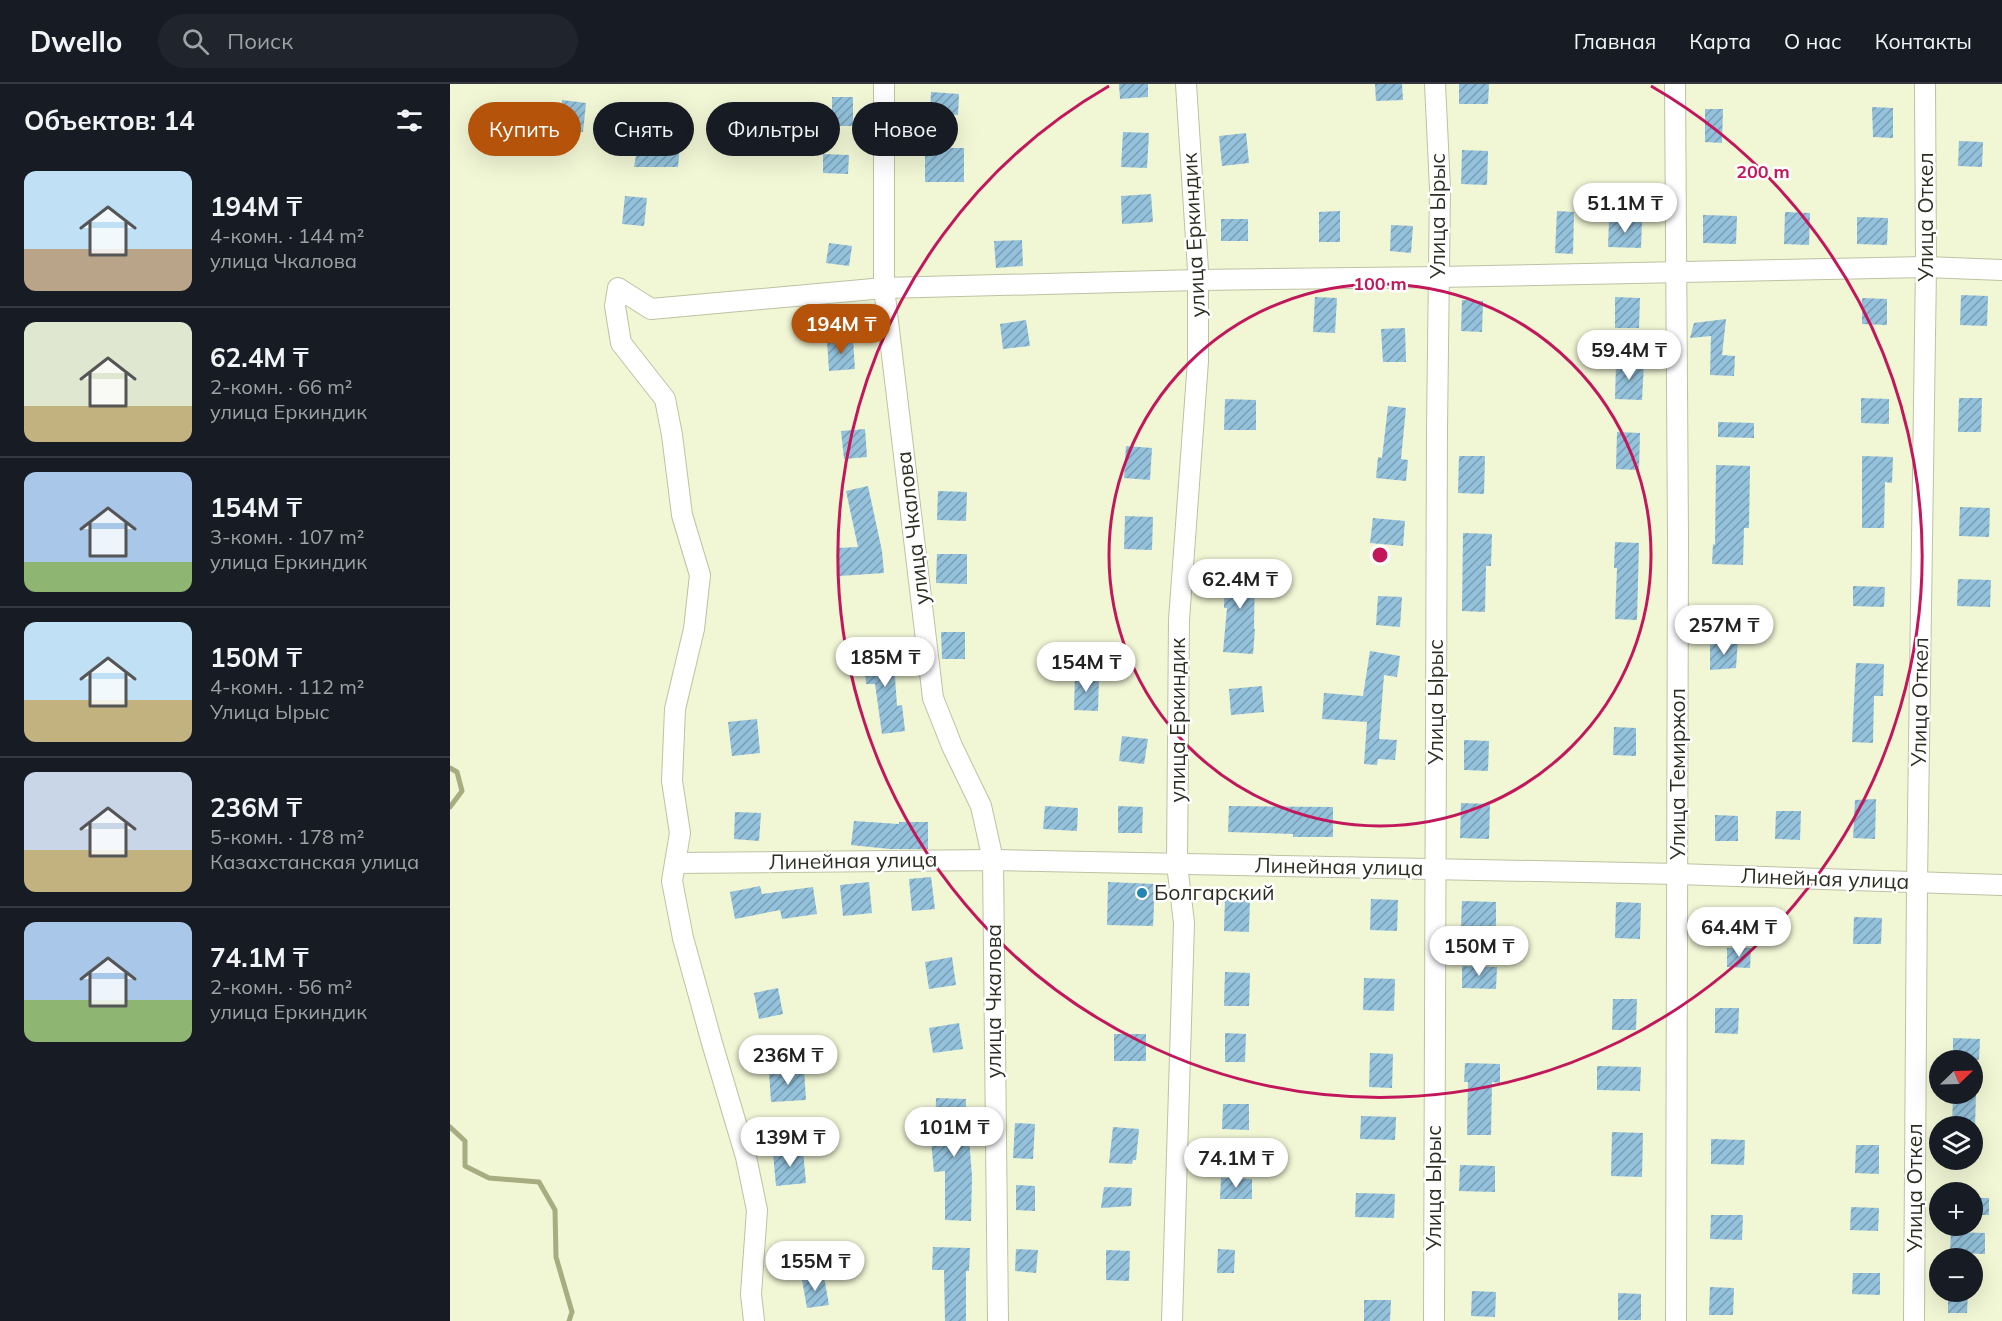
<!DOCTYPE html>
<html lang="ru">
<head>
<meta charset="utf-8">
<style>
	body { margin:0; font-family:Mulish,sans-serif; background:#20242c; color:#f1f3f6; height:100vh; display:flex; flex-direction:column; font-size:22px; white-space:nowrap }
	* { box-sizing:border-box; margin:0 }
	p { font-size:20px; color:#9ea1a6 }
	.icon { flex:none; width:33px; height:33px; fill:none; stroke:currentColor; stroke-width:2; stroke-linecap:round; stroke-linejoin:round }
	.map { position:relative; flex:1; overflow:hidden }
	.panel { display:flex; flex-direction:column; background:#171b24; width:450px }
	.panel>* { flex:none }
	.guide { position:absolute; left:18px; top:18px; width:570px; height:54px; display:flex; gap:12px }
	.needle { width:39px; rotate:67deg }
	.tools { position:absolute; left:1479px; top:966px; display:grid; gap:12px }
	.tools a { display:grid; place-items:center; width:54px; height:54px; border-radius:50%; background:#171b24; box-shadow:0 6px 24px #0002; font-size:30px }
	.price { position:absolute; translate:-50% -51px; padding:0 14px; border-radius:21px; background:#fff; color:#222; font-size:20px; line-height:39px; filter:drop-shadow(0 2px 3px #0008) }
	.price::after { content:''; position:absolute; left:50%; top:36px; width:18px; height:14px; margin-left:-9px; background:inherit; clip-path:polygon(0 0,100% 0,50% 100%) }
	.price.on { background:#b45309; color:#fff }
	ul { padding:0; list-style:none }
	li { display:flex; align-items:center; gap:18px; height:150px; padding:0 24px }
	li+li { border-top:2px solid #363941 }
	li span { display:grid; place-items:center; flex:none; width:168px; height:120px; border-radius:12px; color:#555 }
	li>.icon { margin-inline-start:auto }
	span .icon { width:72px; height:72px; fill:#fffc; stroke-width:1 }
	li b { font-size:26px }
	h2 { display:flex; justify-content:space-between; align-items:center; height:72px; padding:0 24px; font-size:26px }
	.chip { padding:0 21px; border-radius:27px; background:#171b24; box-shadow:0 6px 24px #0002; font-size:21px; line-height:54px }
	.chip.on { background:#b45309; color:#fff }
	header { display:flex; align-items:center; gap:36px; box-sizing:border-box; height:84px; padding:0 30px; background:#171b24; border-bottom:2px solid #363941 }
	header strong { font-size:28px }
	nav { display:flex; gap:33px; margin-inline-start:auto; font-size:21px }
	.search { width:420px; height:54px; background:#20242c; display:flex; align-items:center; gap:15px; box-sizing:border-box; padding:0 21px; border-radius:33px; color:#9ea1a6; font-size:22px }
	main { display:flex; flex:1; min-height:0 }
	.map>svg:first-child { display:block }
</style>
</head>
<body>
<header>
<strong>Dwello</strong>
<div class="search"><svg class="icon" aria-label="search" viewBox="0 0 24 24"><circle cx="10" cy="10" r="6"/><path d="M15 15l6 6"/></svg>Поиск</div>
<nav><a>Главная</a><a>Карта</a><a>О нас</a><a>Контакты</a></nav>
</header>
<main>
<section class="panel">
<h2>Объектов: 14<svg class="icon" aria-label="filters" viewBox="0 0 24 24"><path d="M4 7h16M4 17h16"/><circle cx="9" cy="7" r="2"/><circle cx="15" cy="17" r="2"/></svg></h2>
<ul>
<li><span style="background:linear-gradient(#bfe0f5 65%,#b9a48a 0)"><svg class="icon" aria-label="home" viewBox="0 0 24 24"><path d="M3 11l9-7 9 7M6 9v11h12V9"/></svg></span><div><b>194M ₸</b><p>4-комн. · 144 m²</p><p>улица Чкалова</p></div></li>
<li><span style="background:linear-gradient(#dfe7d0 70%,#c2b280 0)"><svg class="icon" aria-label="home" viewBox="0 0 24 24"><path d="M3 11l9-7 9 7M6 9v11h12V9"/></svg></span><div><b>62.4M ₸</b><p>2-комн. · 66 m²</p><p>улица Еркиндик</p></div></li>
<li><span style="background:linear-gradient(#a9c7e8 75%,#8fb573 0)"><svg class="icon" aria-label="home" viewBox="0 0 24 24"><path d="M3 11l9-7 9 7M6 9v11h12V9"/></svg></span><div><b>154M ₸</b><p>3-комн. · 107 m²</p><p>улица Еркиндик</p></div></li>
<li><span style="background:linear-gradient(#bfe0f5 65%,#c2b280 0)"><svg class="icon" aria-label="home" viewBox="0 0 24 24"><path d="M3 11l9-7 9 7M6 9v11h12V9"/></svg></span><div><b>150M ₸</b><p>4-комн. · 112 m²</p><p>Улица Ырыс</p></div></li>
<li><span style="background:linear-gradient(#c9d6e8 65%,#c2b280 0)"><svg class="icon" aria-label="home" viewBox="0 0 24 24"><path d="M3 11l9-7 9 7M6 9v11h12V9"/></svg></span><div><b>236M ₸</b><p>5-комн. · 178 m²</p><p>Казахстанская улица</p></div></li>
<li><span style="background:linear-gradient(#a9c7e8 65%,#8fb573 0)"><svg class="icon" aria-label="home" viewBox="0 0 24 24"><path d="M3 11l9-7 9 7M6 9v11h12V9"/></svg></span><div><b>74.1M ₸</b><p>2-комн. · 56 m²</p><p>улица Еркиндик</p></div></li>
</ul>
</section>
<div class="map">
<svg width="1552" height="1237" viewBox="0 0 1552 1237">
	<defs>
		<pattern id="building-hatch" width="6" height="6" patternUnits="userSpaceOnUse" patternTransform="scale(1.5)"><rect width="6" height="6" fill="#94c2dc"/><path d="M-1 1l2-2M0 6l6-6M5 7l2-2" fill="none" stroke="#799eb2"/></pattern>
	</defs>
	<rect width="100%" height="100%" fill="#f1f6d5"/>
	<g fill="none" stroke-linecap="round" stroke-linejoin="round">
		<!-- stream -->
		<g stroke="#a7ad80" stroke-width="5">
			<path d="M 0,684 L 7,688 L 12,707 L 0,723"/>
			<path d="M 0,1043 L 15,1057 L 15,1082 L 39,1094 L 89,1098 L 105,1126 L 106,1173 L 122,1228 L 119,1237"/>
		</g>
	</g>
	<!-- building -->
	<g fill="url(#building-hatch)">
		<path d="M 669,0 L 698,0 L 698,13 L 670,15 Z"/>
		<path d="M 925,0 L 952,0 L 953,16 L 926,17 Z"/>
		<path d="M 1009,0 L 1039,0 L 1038,20 L 1009,20 Z"/>
		<path d="M 481,8 L 509,10 L 508,31 L 480,29 Z"/>
		<rect x="382" y="13" width="21" height="29"/>
		<path d="M 112,16 L 136,19 L 133,48 L 109,46 Z"/>
		<path d="M 1422,23 L 1443,24 L 1443,54 L 1423,53 Z"/>
		<path d="M 1255,25 L 1273,25 L 1272,59 L 1255,58 Z"/>
		<path d="M 190,48 L 231,50 L 228,83 L 184,83 Z"/>
		<path d="M 673,48 L 699,49 L 697,84 L 671,83 Z"/>
		<path d="M 796,49 L 799,79 L 772,82 L 769,52 Z"/>
		<path d="M 1509,57 L 1533,58 L 1532,83 L 1508,82 Z"/>
		<rect x="475" y="64" width="39" height="34"/>
		<path d="M 1012,66 L 1038,67 L 1037,101 L 1011,100 Z"/>
		<path d="M 373,70 L 399,71 L 398,90 L 373,89 Z"/>
		<path d="M 701,110 L 703,138 L 672,140 L 671,112 Z"/>
		<path d="M 175,112 L 197,114 L 194,142 L 172,140 Z"/>
		<path d="M 890,127 L 890,158 L 869,158 L 869,128 Z"/>
		<path d="M 1107,127 L 1124,128 L 1123,170 L 1105,169 Z"/>
		<path d="M 1335,128 L 1360,129 L 1359,161 L 1334,160 Z"/>
		<path d="M 1253,131 L 1287,132 L 1286,160 L 1253,159 Z"/>
		<path d="M 1407,133 L 1438,134 L 1437,161 L 1407,160 Z"/>
		<rect x="771" y="135" width="27" height="22"/>
		<path d="M 1159,135 L 1192,136 L 1191,164 L 1158,163 Z"/>
		<path d="M 941,141 L 963,142 L 961,169 L 940,167 Z"/>
		<path d="M 572,156 L 573,182 L 546,184 L 544,157 Z"/>
		<path d="M 379,159 L 402,162 L 399,182 L 376,179 Z"/>
		<path d="M 1511,211 L 1538,212 L 1537,242 L 1510,241 Z"/>
		<path d="M 865,213 L 887,214 L 885,249 L 863,248 Z"/>
		<path d="M 1165,213 L 1190,214 L 1189,244 L 1165,244 Z"/>
		<path d="M 1412,214 L 1437,215 L 1437,241 L 1412,240 Z"/>
		<path d="M 1012,216 L 1033,217 L 1032,248 L 1011,247 Z"/>
		<path d="M 1276,235 L 1272,271 L 1285,272 L 1284,292 L 1260,291 L 1261,252 L 1240,254 L 1244,239 Z"/>
		<path d="M 576,236 L 580,262 L 553,265 L 550,240 Z"/>
		<path d="M 955,244 L 956,278 L 933,278 L 931,245 Z"/>
		<path d="M 403,255 L 405,285 L 379,287 L 377,257 Z"/>
		<path d="M 1166,279 L 1194,280 L 1192,316 L 1165,315 Z"/>
		<path d="M 1411,314 L 1439,315 L 1439,340 L 1411,339 Z"/>
		<path d="M 1509,314 L 1532,314 L 1531,348 L 1508,348 Z"/>
		<path d="M 775,315 L 806,316 L 806,346 L 774,346 Z"/>
		<path d="M 938,322 L 956,324 L 951,375 L 958,376 L 956,397 L 926,394 L 928,373 L 932,374 Z"/>
		<path d="M 1268,338 L 1304,339 L 1304,354 L 1268,353 Z"/>
		<path d="M 415,345 L 417,373 L 394,375 L 391,347 Z"/>
		<path d="M 1167,348 L 1190,349 L 1189,386 L 1166,385 Z"/>
		<path d="M 676,362 L 702,364 L 700,396 L 674,394 Z"/>
		<path d="M 1009,372 L 1035,372 L 1034,410 L 1008,409 Z"/>
		<path d="M 1412,372 L 1443,373 L 1442,399 L 1435,398 L 1434,444 L 1412,444 Z"/>
		<path d="M 1266,381 L 1300,382 L 1299,444 L 1294,444 L 1293,481 L 1262,480 L 1263,460 L 1265,461 Z"/>
		<path d="M 418,402 L 432,467 L 434,489 L 389,492 L 387,464 L 408,463 L 396,407 Z"/>
		<path d="M 488,407 L 517,408 L 516,437 L 487,436 Z"/>
		<path d="M 1510,423 L 1540,424 L 1539,453 L 1509,452 Z"/>
		<path d="M 675,432 L 703,433 L 702,466 L 674,465 Z"/>
		<path d="M 923,434 L 955,437 L 953,462 L 920,459 Z"/>
		<path d="M 1013,449 L 1042,450 L 1041,482 L 1036,482 L 1035,528 L 1012,527 Z"/>
		<path d="M 1165,458 L 1189,459 L 1187,536 L 1165,535 L 1167,484 L 1164,484 Z"/>
		<path d="M 487,470 L 517,470 L 517,500 L 486,499 Z"/>
		<path d="M 775,484 L 805,484 L 804,545 L 805,545 L 803,570 L 773,568 L 777,524 L 774,524 Z"/>
		<path d="M 1508,495 L 1541,496 L 1540,523 L 1507,522 Z"/>
		<path d="M 1403,502 L 1435,503 L 1434,523 L 1403,522 Z"/>
		<path d="M 928,512 L 952,513 L 950,543 L 926,541 Z"/>
		<path d="M 491,548 L 515,548 L 515,575 L 492,575 Z"/>
		<path d="M 1288,556 L 1286,584 L 1260,586 L 1260,561 Z"/>
		<path d="M 443,564 L 447,622 L 452,621 L 455,647 L 432,650 L 425,600 L 416,600 L 414,566 Z"/>
		<path d="M 920,567 L 950,572 L 947,593 L 934,591 L 929,655 L 947,656 L 945,676 L 928,675 L 927,681 L 914,680 L 917,638 L 872,635 L 874,609 L 913,612 Z"/>
		<path d="M 1406,579 L 1434,580 L 1433,612 L 1424,612 L 1423,659 L 1402,658 Z"/>
		<path d="M 625,591 L 649,592 L 648,627 L 624,626 Z"/>
		<path d="M 812,602 L 814,628 L 781,631 L 779,605 Z"/>
		<path d="M 307,635 L 310,669 L 282,672 L 278,638 Z"/>
		<path d="M 1164,643 L 1186,644 L 1186,672 L 1163,671 Z"/>
		<path d="M 672,652 L 698,655 L 694,680 L 669,677 Z"/>
		<path d="M 1014,656 L 1039,657 L 1038,687 L 1014,686 Z"/>
		<path d="M 1426,715 L 1425,755 L 1403,754 L 1405,716 Z"/>
		<path d="M 1011,719 L 1040,720 L 1039,755 L 1010,754 Z"/>
		<path d="M 595,722 L 628,724 L 627,747 L 593,745 Z"/>
		<path d="M 668,722 L 693,723 L 692,749 L 668,749 Z"/>
		<path d="M 779,722 L 883,723 L 883,753 L 843,753 L 843,750 L 778,748 Z"/>
		<path d="M 1326,727 L 1351,727 L 1350,756 L 1325,755 Z"/>
		<path d="M 285,728 L 311,729 L 309,757 L 284,755 Z"/>
		<path d="M 1265,731 L 1288,732 L 1288,757 L 1265,757 Z"/>
		<path d="M 404,737 L 449,740 L 449,738 L 478,738 L 478,765 L 440,765 L 401,761 Z"/>
		<path d="M 481,793 L 485,825 L 462,827 L 459,795 Z"/>
		<path d="M 419,798 L 422,829 L 393,832 L 390,801 Z"/>
		<path d="M 658,798 L 705,800 L 703,842 L 657,841 Z"/>
		<path d="M 310,802 L 312,810 L 363,803 L 367,830 L 332,835 L 330,826 L 285,835 L 280,808 Z"/>
		<path d="M 775,814 L 800,815 L 799,848 L 774,847 Z"/>
		<path d="M 921,815 L 948,816 L 947,847 L 920,846 Z"/>
		<path d="M 1012,817 L 1046,818 L 1046,844 L 1011,843 Z"/>
		<path d="M 1166,818 L 1191,819 L 1190,855 L 1165,854 Z"/>
		<path d="M 1332,830 L 1329,854 L 1306,854 L 1304,831 Z"/>
		<path d="M 1404,833 L 1432,834 L 1431,860 L 1403,860 Z"/>
		<path d="M 1277,864 L 1301,864 L 1300,884 L 1277,883 Z"/>
		<path d="M 502,873 L 506,901 L 479,905 L 475,878 Z"/>
		<path d="M 1012,882 L 1047,883 L 1046,905 L 1012,904 Z"/>
		<path d="M 775,888 L 800,889 L 799,922 L 774,922 Z"/>
		<path d="M 914,894 L 945,895 L 944,927 L 913,926 Z"/>
		<path d="M 328,904 L 333,930 L 309,935 L 304,909 Z"/>
		<path d="M 1163,915 L 1187,915 L 1186,946 L 1162,946 Z"/>
		<path d="M 1265,924 L 1289,924 L 1288,950 L 1265,949 Z"/>
		<path d="M 509,939 L 513,965 L 483,969 L 479,944 Z"/>
		<path d="M 775,949 L 796,950 L 795,978 L 775,978 Z"/>
		<rect x="664" y="950" width="32" height="27"/>
		<path d="M 1503,954 L 1530,955 L 1529,976 L 1503,976 Z"/>
		<path d="M 920,969 L 943,970 L 942,1004 L 919,1003 Z"/>
		<path d="M 1015,979 L 1050,980 L 1050,999 L 1042,998 L 1041,1051 L 1017,1051 L 1018,998 L 1014,998 Z"/>
		<path d="M 1147,982 L 1191,983 L 1190,1007 L 1147,1006 Z"/>
		<path d="M 354,985 L 356,1016 L 321,1018 L 319,988 Z"/>
		<path d="M 1503,1010 L 1526,1010 L 1525,1042 L 1502,1042 Z"/>
		<path d="M 486,1014 L 516,1015 L 515,1055 L 519,1055 L 522,1092 L 521,1137 L 495,1136 L 495,1087 L 484,1088 L 481,1058 L 485,1058 Z"/>
		<path d="M 773,1020 L 799,1020 L 799,1046 L 772,1045 Z"/>
		<path d="M 911,1032 L 946,1033 L 945,1056 L 910,1055 Z"/>
		<path d="M 565,1039 L 585,1040 L 583,1075 L 563,1074 Z"/>
		<path d="M 663,1043 L 689,1045 L 686,1076 L 683,1076 L 682,1080 L 659,1079 Z"/>
		<path d="M 1162,1048 L 1193,1049 L 1192,1093 L 1161,1092 Z"/>
		<path d="M 1261,1055 L 1295,1056 L 1294,1081 L 1261,1080 Z"/>
		<path d="M 1406,1061 L 1429,1061 L 1429,1090 L 1405,1089 Z"/>
		<path d="M 353,1066 L 356,1099 L 326,1102 L 323,1069 Z"/>
		<path d="M 1010,1081 L 1045,1082 L 1045,1108 L 1009,1107 Z"/>
		<path d="M 771,1094 L 802,1095 L 802,1115 L 770,1115 Z"/>
		<path d="M 566,1101 L 585,1102 L 585,1127 L 566,1126 Z"/>
		<path d="M 654,1103 L 682,1104 L 681,1122 L 651,1124 Z"/>
		<path d="M 906,1109 L 945,1110 L 944,1134 L 905,1133 Z"/>
		<rect x="1522" y="1114" width="17" height="17"/>
		<path d="M 1401,1123 L 1429,1124 L 1428,1147 L 1400,1146 Z"/>
		<path d="M 1261,1131 L 1293,1131 L 1292,1156 L 1260,1155 Z"/>
		<path d="M 1501,1148 L 1535,1149 L 1535,1170 L 1500,1169 Z"/>
		<path d="M 483,1163 L 520,1164 L 519,1187 L 516,1187 L 516,1237 L 495,1237 L 494,1186 L 482,1186 Z"/>
		<path d="M 566,1165 L 588,1166 L 586,1189 L 565,1187 Z"/>
		<path d="M 768,1165 L 785,1166 L 784,1189 L 767,1189 Z"/>
		<path d="M 656,1166 L 680,1167 L 679,1197 L 656,1196 Z"/>
		<path d="M 1403,1189 L 1430,1189 L 1430,1211 L 1402,1210 Z"/>
		<path d="M 374,1193 L 379,1221 L 357,1224 L 352,1196 Z"/>
		<path d="M 1260,1203 L 1284,1204 L 1283,1231 L 1259,1231 Z"/>
		<path d="M 1022,1207 L 1046,1208 L 1045,1233 L 1021,1232 Z"/>
		<path d="M 1498,1208 L 1518,1208 L 1517,1229 L 1498,1229 Z"/>
		<path d="M 1168,1209 L 1191,1210 L 1191,1236 L 1168,1236 Z"/>
		<path d="M 914,1216 L 941,1216 L 940,1237 L 914,1237 Z"/>
	</g>
	<g fill="none" stroke-linecap="round" stroke-linejoin="round">
		<defs>
			<g id="street">
				<path d="M 434,0 L 434,204 L 483,614 L 502,662 L 531,722 L 543,776 L 548,1237"/>
				<path d="M 1225,0 L 1228,455 L 1226,1237"/>
				<path d="M 225,779 L 543,776 L 1228,790 L 1552,801"/>
				<path d="M 304,1237 L 301,1210 L 307,1126 L 296,1073 L 262,959 L 233,854 L 222,797 L 230,749 L 222,697 L 225,625 L 244,545 L 250,491 L 232,431 L 222,351 L 215,315 L 171,259 L 165,222 L 168,204 L 201,225 L 434,204 L 748,196 L 989,193 L 1476,183 L 1552,186"/>
				<path d="M 722,1237 L 734,839 L 727,780 L 729,536 L 748,277 L 748,186 L 736,0"/>
				<path d="M 984,1237 L 987,345 L 990,104 L 985,0"/>
				<path d="M 1464,1237 L 1467,799 L 1476,183 L 1475,0"/>
			</g>
		</defs>
		<!-- street casing -->
		<use href="#street" stroke="#bec2a3" stroke-width="22"/>
		<!-- street -->
		<use href="#street" stroke="#fff" stroke-width="20"/>
	</g>
	<!-- distance rings -->
	<g fill="none" stroke="#c2185b" stroke-width="3">
		<circle cx="930" cy="471" r="271"/>
		<path d="M1201 2A542 542 0 1 1 659 2"/>
	</g>
	<!-- markers -->
	<circle fill="#2684b0" stroke="#fff" stroke-width="2" cx="692" cy="809" r="6"/>
	<g text-anchor="middle" stroke-width="5" stroke-linejoin="round" paint-order="stroke">
		<!-- street labels -->
		<g font-size="21" fill="#2d2e22" stroke="#fff">
			<text transform="translate(988 132) rotate(-90)" y="7">Улица Ырыс</text>
			<text transform="translate(1476 133) rotate(-90)" y="7">Улица Откел</text>
			<text transform="translate(744 151) rotate(-93)" y="7">улица Еркиндик</text>
			<text transform="translate(463 444) rotate(-97)" y="7">улица Чкалова</text>
			<text transform="translate(986 618) rotate(-90)" y="7">Улица Ырыс</text>
			<text transform="translate(1470 618) rotate(-89)" y="7">Улица Откел</text>
			<text transform="translate(728 636) rotate(-90)" y="7">улица Еркиндик</text>
			<text transform="translate(1228 690) rotate(-90)" y="7">Улица Темиржол</text>
			<text transform="translate(403 777) rotate(-1)" y="7">Линейная улица</text>
			<text transform="translate(889 783) rotate(1)" y="7">Линейная улица</text>
			<text transform="translate(1375 795) rotate(2)" y="7">Линейная улица</text>
			<text transform="translate(544 917) rotate(-90)" y="7">улица Чкалова</text>
			<text transform="translate(984 1104) rotate(-90)" y="7">Улица Ырыс</text>
			<text transform="translate(1465 1104) rotate(-90)" y="7">Улица Откел</text>
		</g>
		<!-- poi labels -->
		<g font-size="21" fill="#2d2e22" stroke="#fff" text-anchor="start">
			<text x="704" y="816">Болгарский</text>
		</g>
	</g>
	<circle cx="930" cy="471" r="9" fill="#c2185b" stroke="#fff" stroke-width="3"/>
	<g font-size="18" text-anchor="middle" font-weight="bold" fill="#c2185b" stroke="#fff" stroke-width="5" stroke-linejoin="round" paint-order="stroke">
		<text x="1313" y="94">200 m</text>
		<text x="930" y="206">100 m</text>
	</g>
</svg>
<div class="tools">
<a><svg class="needle" viewBox="-14 -14 28 28"><path d="M0-13l5 13h-10z" fill="#e53935"/><path d="M0 13l5-13h-10z" fill="#9ea1a6"/></svg></a>
<a><svg class="icon" aria-label="layers" viewBox="0 0 24 24"><path d="M12 4l9 5-9 5-9-5zM3 14l9 5 9-5"/></svg></a>
<a>+</a>
<a>−</a>
</div>
<b class="price" style="left:1175px;top:150px">51.1M ₸</b>
<b class="price on" style="left:391px;top:271px">194M ₸</b>
<b class="price" style="left:1179px;top:297px">59.4M ₸</b>
<b class="price" style="left:790px;top:526px">62.4M ₸</b>
<b class="price" style="left:1274px;top:572px">257M ₸</b>
<b class="price" style="left:435px;top:604px">185M ₸</b>
<b class="price" style="left:636px;top:609px">154M ₸</b>
<b class="price" style="left:1289px;top:874px">64.4M ₸</b>
<b class="price" style="left:1029px;top:893px">150M ₸</b>
<b class="price" style="left:338px;top:1002px">236M ₸</b>
<b class="price" style="left:504px;top:1074px">101M ₸</b>
<b class="price" style="left:340px;top:1084px">139M ₸</b>
<b class="price" style="left:786px;top:1105px">74.1M ₸</b>
<b class="price" style="left:365px;top:1208px">155M ₸</b>
<div class="guide">
<a class="chip on">Купить</a>
<a class="chip">Снять</a>
<a class="chip">Фильтры</a>
<a class="chip">Новое</a>
</div>
</div>
</main>
</body>
</html>
